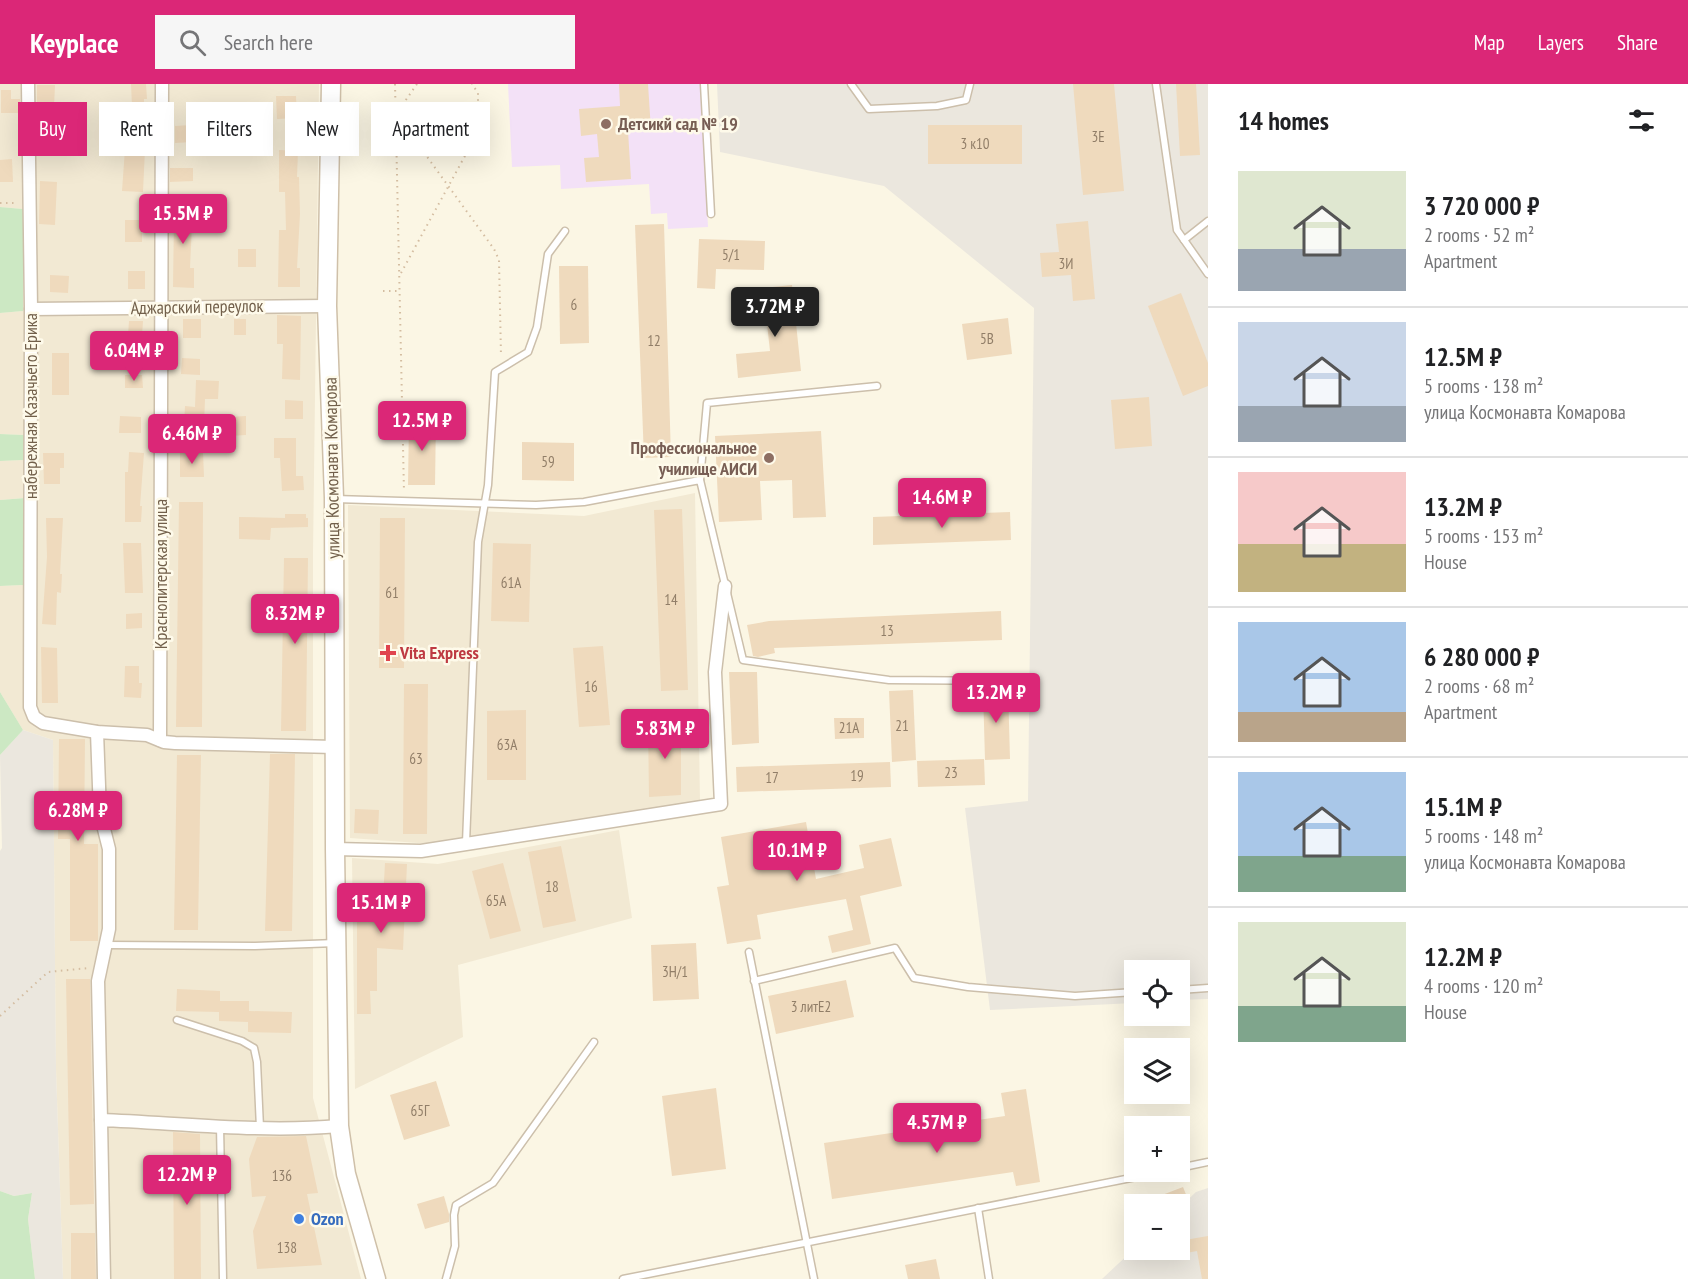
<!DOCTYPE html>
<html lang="en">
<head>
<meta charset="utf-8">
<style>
	body { margin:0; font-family:"PT Sans Narrow",sans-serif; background:#f6f6f6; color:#202124; height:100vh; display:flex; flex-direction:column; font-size:22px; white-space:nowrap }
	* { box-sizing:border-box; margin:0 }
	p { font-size:20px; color:#757577 }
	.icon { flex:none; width:33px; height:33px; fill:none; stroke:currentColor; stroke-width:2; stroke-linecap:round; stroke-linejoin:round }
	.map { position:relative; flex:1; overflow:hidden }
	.details { display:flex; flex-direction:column; background:#fff; width:480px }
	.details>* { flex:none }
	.hud { position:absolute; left:18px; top:18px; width:570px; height:54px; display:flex; gap:12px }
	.tools { position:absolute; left:1124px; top:876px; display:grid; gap:12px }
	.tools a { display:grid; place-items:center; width:66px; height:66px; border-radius:0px; background:#fff; box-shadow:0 6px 24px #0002; font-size:30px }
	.price { position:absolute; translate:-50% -51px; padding:0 14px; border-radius:6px; background:#db2777; color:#fff; font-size:20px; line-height:39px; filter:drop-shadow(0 2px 3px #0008) }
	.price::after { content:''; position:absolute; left:50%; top:36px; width:18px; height:14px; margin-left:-9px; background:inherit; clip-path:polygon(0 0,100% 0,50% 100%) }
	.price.active { background:#222; color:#fff }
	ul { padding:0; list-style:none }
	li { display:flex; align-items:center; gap:18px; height:150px; padding:0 30px }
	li+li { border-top:2px solid #e0e0e0 }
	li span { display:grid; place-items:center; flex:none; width:168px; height:120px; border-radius:0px; color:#555 }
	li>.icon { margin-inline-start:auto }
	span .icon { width:72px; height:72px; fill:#fffc; stroke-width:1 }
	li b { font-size:26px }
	h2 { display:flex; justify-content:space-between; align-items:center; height:72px; padding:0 30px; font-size:26px }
	.tag { padding:0 21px; border-radius:0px; background:#fff; box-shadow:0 6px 24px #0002; font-size:21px; line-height:54px }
	.tag.active { background:#db2777; color:#fff }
	header { display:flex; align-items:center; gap:36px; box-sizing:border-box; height:84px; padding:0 30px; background:#db2777; color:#fff }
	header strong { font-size:28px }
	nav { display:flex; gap:33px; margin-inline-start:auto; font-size:21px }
	.search { width:420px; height:54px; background:#f6f6f6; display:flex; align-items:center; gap:15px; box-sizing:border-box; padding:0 21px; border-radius:0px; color:#757577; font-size:22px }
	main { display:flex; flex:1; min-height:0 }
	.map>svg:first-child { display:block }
</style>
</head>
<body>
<header>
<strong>Keyplace</strong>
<div class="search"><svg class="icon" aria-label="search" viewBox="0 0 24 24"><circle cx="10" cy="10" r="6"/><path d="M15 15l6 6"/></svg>Search here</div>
<nav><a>Map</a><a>Layers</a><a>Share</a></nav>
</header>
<main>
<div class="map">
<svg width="1208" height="1195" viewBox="0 0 1208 1195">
	<rect width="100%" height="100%" fill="#fbf6e4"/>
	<!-- residential -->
	<g fill="#f2e9d3">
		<path d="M 0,0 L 319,0 L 313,469 L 313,1014 L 361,1195 L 63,1195 L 56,985 L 53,656 L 23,646 L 0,608 L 0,502 L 23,501 L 24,414 L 0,416 L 0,377 L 23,376 L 24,351 L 0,350 L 0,229 L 23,227 L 23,125 L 0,123 Z"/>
		<path d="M 695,409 L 700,718 L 432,760 L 350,754 L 348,421 L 584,432 Z"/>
		<path d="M 619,746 L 632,834 L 458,881 L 463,953 L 355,1005 L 352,774 L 438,780 Z"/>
	</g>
	<!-- industrial -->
	<g fill="#ebe7de">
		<path d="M 717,0 L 1208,0 L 1208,915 L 1179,916 L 1179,886 L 1134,886 L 1134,919 L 990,926 L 965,724 L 1028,717 L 1034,224 L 884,102 L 720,68 Z"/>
		<path d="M 23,646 L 53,656 L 56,985 L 63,1195 L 35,1195 L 28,1135 L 32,1109 L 14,1112 L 0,1107 L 0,767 L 2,764 L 0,671 Z"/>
		<path d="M 1208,1104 L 1208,1195 L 1102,1195 L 1134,1165 L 1179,1166 L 1179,1124 L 1196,1108 Z"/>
	</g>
	<!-- education -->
	<path fill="#f3e1f7" d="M 508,0 L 701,0 L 708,143 L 668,145 L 667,129 L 651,130 L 649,100 L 561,105 L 560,81 L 512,83 Z"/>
	<!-- green -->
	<g fill="#cce8c3">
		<path d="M 0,123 L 23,125 L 23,227 L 0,229 Z"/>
		<path d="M 0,350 L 24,351 L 23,376 L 0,377 Z"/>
		<path d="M 25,414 L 23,501 L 0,502 L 0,416 Z"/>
		<path d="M 0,608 L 23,646 L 0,671 Z"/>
		<path d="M 0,1107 L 14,1112 L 32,1109 L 28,1135 L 35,1195 L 0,1195 Z"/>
	</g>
	<!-- building -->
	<g fill="#efdabd">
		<path d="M 131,0 L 146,0 L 147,15 L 144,15 L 144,37 L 124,37 L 124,22 L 132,22 Z"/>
		<path d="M 619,0 L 648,0 L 651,46 L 628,47 L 631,95 L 586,98 L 584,74 L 599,73 L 597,50 L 581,52 L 579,25 L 620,22 Z"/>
		<path d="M 1073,0 L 1114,0 L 1124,107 L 1083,111 Z"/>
		<path d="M 1176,0 L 1196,0 L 1200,71 L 1180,72 Z"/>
		<path d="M 37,1 L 55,1 L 53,44 L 37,44 Z"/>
		<path d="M 1,6 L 11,6 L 11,15 L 20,15 L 20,29 L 1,29 Z"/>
		<path d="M 276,12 L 296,12 L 297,34 L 277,35 Z"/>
		<path d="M 191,41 L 192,58 L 175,59 L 175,42 Z"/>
		<rect x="928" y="41" width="94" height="39"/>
		<path d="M 125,65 L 145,65 L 143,108 L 122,107 Z"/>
		<path d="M 279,66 L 298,67 L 297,93 L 299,93 L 300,130 L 297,184 L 300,184 L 300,203 L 278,203 L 279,146 L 286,146 L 285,108 L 279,108 Z"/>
		<path d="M 12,75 L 13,98 L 0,98 L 0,76 Z"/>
		<path d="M 170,84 L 193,84 L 193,97 L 170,98 Z"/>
		<path d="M 40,97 L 57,98 L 55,141 L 39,140 Z"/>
		<path d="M 172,117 L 193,118 L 190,184 L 194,184 L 194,204 L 173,203 L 174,133 L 172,133 Z"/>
		<rect x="125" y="136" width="17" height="22"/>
		<path d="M 1088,137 L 1095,215 L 1073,217 L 1071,191 L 1042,193 L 1040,169 L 1059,168 L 1056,140 Z"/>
		<path d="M 664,140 L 671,373 L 644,374 L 635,141 Z"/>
		<path d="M 699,155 L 765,157 L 764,186 L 716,185 L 715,205 L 697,204 Z"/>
		<rect x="238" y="165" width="18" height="18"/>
		<path d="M 559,182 L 588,182 L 589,259 L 560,260 Z"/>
		<rect x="128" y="187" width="17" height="18"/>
		<path d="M 50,191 L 69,192 L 68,209 L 50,208 Z"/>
		<path d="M 792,201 L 801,287 L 738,294 L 736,270 L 770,267 L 763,204 Z"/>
		<path d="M 1181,209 L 1208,279 L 1208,302 L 1183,312 L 1148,222 Z"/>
		<path d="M 277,231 L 301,232 L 300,296 L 282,295 L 283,260 L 277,260 Z"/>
		<path d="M 1008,234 L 1012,270 L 967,276 L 962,240 Z"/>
		<rect x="183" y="235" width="18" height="19"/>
		<rect x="234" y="235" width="12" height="16"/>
		<path d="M 129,237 L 143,237 L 142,252 L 128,251 Z"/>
		<rect x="52" y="269" width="17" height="42"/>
		<path d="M 182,274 L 200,275 L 200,291 L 181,290 Z"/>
		<path d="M 125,291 L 142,291 L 143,304 L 125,304 Z"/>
		<path d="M 196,296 L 219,297 L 218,315 L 205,315 L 204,342 L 184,341 L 185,322 L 195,323 Z"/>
		<path d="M 1149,313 L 1152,362 L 1115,365 L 1111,316 Z"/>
		<path d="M 285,316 L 303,317 L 303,335 L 285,335 Z"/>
		<path d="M 120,332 L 141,333 L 141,349 L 119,349 Z"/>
		<path d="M 246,332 L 246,351 L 230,352 L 229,333 Z"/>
		<path d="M 409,335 L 436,335 L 435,401 L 408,401 Z"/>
		<path d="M 821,347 L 826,433 L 793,434 L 792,396 L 760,397 L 762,436 L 719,438 L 715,352 Z"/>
		<path d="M 274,354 L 296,354 L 296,392 L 303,392 L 304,406 L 282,407 L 280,374 L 274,374 Z"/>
		<path d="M 522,358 L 574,359 L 574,397 L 522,396 Z"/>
		<path d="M 129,368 L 144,369 L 140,422 L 142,422 L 141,438 L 125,438 L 125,388 L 128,388 Z"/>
		<path d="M 180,368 L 203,368 L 204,393 L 180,393 Z"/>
		<path d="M 43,369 L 64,369 L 64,384 L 60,384 L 60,400 L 44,400 Z"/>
		<path d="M 179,418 L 203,418 L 202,643 L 176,643 Z"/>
		<path d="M 682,425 L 688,606 L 661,607 L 654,426 Z"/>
		<path d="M 1010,428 L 1011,456 L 873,461 L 873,433 Z"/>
		<path d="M 285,430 L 306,430 L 306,434 L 308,434 L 308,443 L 271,444 L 270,456 L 239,455 L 239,433 L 285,434 Z"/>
		<path d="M 46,434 L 63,434 L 60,490 L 62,490 L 61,509 L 57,508 L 56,541 L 42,540 L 47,473 Z"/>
		<path d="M 380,434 L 405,434 L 404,584 L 379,584 Z"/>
		<path d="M 123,459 L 141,459 L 143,509 L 125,509 Z"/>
		<path d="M 493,459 L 531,460 L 529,538 L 491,537 Z"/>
		<path d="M 284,474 L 308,474 L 306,647 L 281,647 Z"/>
		<path d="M 1001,527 L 1002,556 L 774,564 L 775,569 L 758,573 L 753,572 L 747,541 L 769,537 Z"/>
		<path d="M 142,529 L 142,544 L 126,545 L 126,530 Z"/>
		<path d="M 603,562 L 610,641 L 579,643 L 573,564 Z"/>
		<path d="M 41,563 L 57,564 L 58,619 L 42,619 Z"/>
		<path d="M 125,582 L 139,582 L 139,599 L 142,599 L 141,614 L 124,613 Z"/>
		<path d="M 729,588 L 757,588 L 759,659 L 732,661 Z"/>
		<path d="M 404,600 L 428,600 L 427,750 L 403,750 Z"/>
		<path d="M 1008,604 L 1010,675 L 985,676 L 983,605 Z"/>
		<path d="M 913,606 L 916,676 L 892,678 L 889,607 Z"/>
		<path d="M 526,626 L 526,696 L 487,696 L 487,627 Z"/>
		<path d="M 834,634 L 864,634 L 864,654 L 835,655 Z"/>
		<path d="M 681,639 L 681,711 L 649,713 L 648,640 Z"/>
		<path d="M 59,655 L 85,655 L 84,760 L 98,760 L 98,857 L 70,857 L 70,755 L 58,755 Z"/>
		<path d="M 270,670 L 295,670 L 292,847 L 265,847 Z"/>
		<path d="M 177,671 L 201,671 L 198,846 L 174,846 Z"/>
		<path d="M 984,675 L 985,701 L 918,703 L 917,677 Z"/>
		<path d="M 890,678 L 891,703 L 737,708 L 736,683 Z"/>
		<path d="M 355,725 L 379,726 L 378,750 L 354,749 Z"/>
		<path d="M 806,738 L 816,795 L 864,784 L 859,761 L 891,754 L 902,802 L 860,812 L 871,860 L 832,869 L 828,852 L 853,846 L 846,815 L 757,831 L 761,855 L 727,860 L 717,803 L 729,801 L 721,753 Z"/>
		<path d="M 561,762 L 576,837 L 543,844 L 528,768 Z"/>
		<path d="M 385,779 L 407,780 L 403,866 L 377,864 L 377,907 L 370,907 L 371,930 L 357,930 L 357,834 L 382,834 Z"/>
		<path d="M 503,779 L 521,847 L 490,855 L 472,787 Z"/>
		<path d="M 696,859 L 699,915 L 653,917 L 651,861 Z"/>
		<path d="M 66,895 L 90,895 L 94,1120 L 70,1121 Z"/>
		<path d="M 846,896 L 854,933 L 776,950 L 768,912 Z"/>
		<path d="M 177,905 L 220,907 L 220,917 L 249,917 L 249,927 L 292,928 L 291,949 L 248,948 L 248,938 L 219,937 L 219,928 L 176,927 Z"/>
		<path d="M 436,997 L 450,1042 L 404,1056 L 390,1011 Z"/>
		<path d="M 716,1004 L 726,1085 L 672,1092 L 662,1012 Z"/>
		<path d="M 1026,1005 L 1040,1098 L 1016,1102 L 1013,1088 L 832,1115 L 824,1059 L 1005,1032 L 1001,1009 Z"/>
		<path d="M 173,1048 L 200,1050 L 201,1195 L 174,1195 Z"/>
		<path d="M 306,1052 L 318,1109 L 307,1110 L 322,1181 L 257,1185 L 253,1147 L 266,1112 L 252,1113 L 249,1075 L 257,1053 Z"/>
		<path d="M 1183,1103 L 1187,1113 L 1178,1120 L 1166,1120 L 1162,1111 Z"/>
		<path d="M 444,1112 L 449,1130 L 449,1138 L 425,1145 L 417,1120 Z"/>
		<path d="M 71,1149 L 95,1149 L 96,1195 L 71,1195 Z"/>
		<path d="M 1208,1152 L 1208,1195 L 1202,1195 L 1197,1167 L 1181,1170 L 1179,1157 Z"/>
		<path d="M 936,1175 L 940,1195 L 908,1195 L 905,1181 Z"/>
	</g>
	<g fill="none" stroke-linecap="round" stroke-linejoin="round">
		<defs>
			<g id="lane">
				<path d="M 704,0 L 711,130"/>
				<path d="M 851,0 L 869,25 L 937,22 L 966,16 L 970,0"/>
				<path d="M 1156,0 L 1177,146 L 1208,190"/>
				<path d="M 1184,156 L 1208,137"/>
				<path d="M 700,396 L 707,319 L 877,302"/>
				<path d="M 335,415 L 536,421 L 584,418 L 700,396 L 743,576 L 889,596 L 1019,597"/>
				<path d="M 466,759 L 478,458 L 488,401 L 495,288 L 528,268 L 537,243 L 548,170 L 565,147"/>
				<path d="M 107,861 L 255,862 L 336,859"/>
				<path d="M 749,868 L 814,1195"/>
				<path d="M 754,897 L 895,864 L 914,894 L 968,903 L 1075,912 L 1134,908"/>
				<path d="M 1179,906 L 1208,904"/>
				<path d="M 177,936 L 242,957 L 254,964 L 257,978 L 260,1044"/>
				<path d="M 220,1042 L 223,1195"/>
				<path d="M 1179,1084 L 1208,1078"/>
				<path d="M 978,1124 L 989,1195"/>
				<path d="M 446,1195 L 455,1162 L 454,1131 L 456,1121 L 493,1099 L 594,958"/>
				<path d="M 623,1195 L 1161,1088"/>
			</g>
			<g id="street">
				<path d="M 28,0 L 31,225 L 30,623 L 34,633 L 43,639 L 97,648 L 147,651 L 164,658 L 175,659 L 334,663"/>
				<path d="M 31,225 L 327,222"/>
				<path d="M 97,648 L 100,729 L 109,765 L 109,845 L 98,897 L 101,1036"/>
				<path d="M 160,656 L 162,0"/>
				<path d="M 335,765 L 421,767 L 721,720 L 715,588 L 725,502"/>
				<path d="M 104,1195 L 101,1036 C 179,1039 262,1049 339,1042"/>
			</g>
			<path id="secondary" d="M 331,0 L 327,222 L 334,414 L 335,765 L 339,1042 L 346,1090 L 376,1195"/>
		</defs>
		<!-- lane casing -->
		<use href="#lane" stroke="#ccbfab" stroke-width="9"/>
		<!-- street casing -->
		<use href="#street" stroke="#ccbfab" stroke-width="15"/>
		<!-- secondary casing -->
		<use href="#secondary" stroke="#cfc0a9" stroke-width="21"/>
		<!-- path -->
		<g stroke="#d4bda1" stroke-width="2" stroke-dasharray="1.5 4.5" stroke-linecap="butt">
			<path d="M 395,0 L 404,408"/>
			<path d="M 417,0 L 396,30 L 494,165 L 499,176 L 501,272"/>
			<path d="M 384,30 L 478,29"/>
			<path d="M 0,119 L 18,119"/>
			<path d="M 401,189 L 478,48 L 478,9 L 472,0"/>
			<path d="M 383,207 L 400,207"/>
			<path d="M 0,932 L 48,888 L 89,884"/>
		</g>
		<!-- lane -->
		<use href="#lane" stroke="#fff" stroke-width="6"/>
		<!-- street -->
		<use href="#street" stroke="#fff" stroke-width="12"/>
		<!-- secondary -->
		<use href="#secondary" stroke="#fff" stroke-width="18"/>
	</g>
	<!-- markers -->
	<g fill="#8d6e63" stroke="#fefaea" stroke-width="2">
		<circle cx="606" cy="40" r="6"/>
		<circle cx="769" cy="374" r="6"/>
	</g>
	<path fill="#e0444e" stroke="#fefaea" stroke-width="2" d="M385 560h6v6h6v6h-6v6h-6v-6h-6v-6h6z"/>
	<circle fill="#3f7fe0" stroke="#fefaea" stroke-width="2" cx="299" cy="1135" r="6"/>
	<g text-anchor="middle" stroke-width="5" stroke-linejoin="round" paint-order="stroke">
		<!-- number labels -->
		<g font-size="15" fill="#917e68">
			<text x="1098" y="58">3Е</text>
			<text x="975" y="65">3 к10</text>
			<text x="731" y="176">5/1</text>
			<text x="1066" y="185">3И</text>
			<text x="574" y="226">6</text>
			<text x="987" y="260">5В</text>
			<text x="654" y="262">12</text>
			<text x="548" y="383">59</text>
			<text x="511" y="504">61А</text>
			<text x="392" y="514">61</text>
			<text x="671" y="521">14</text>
			<text x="887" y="552">13</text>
			<text x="591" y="608">16</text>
			<text x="902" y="647">21</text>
			<text x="849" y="649">21А</text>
			<text x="507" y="666">63А</text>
			<text x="416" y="680">63</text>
			<text x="951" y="694">23</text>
			<text x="857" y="697">19</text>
			<text x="772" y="699">17</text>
			<text x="552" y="808">18</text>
			<text x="496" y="822">65А</text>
			<text x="675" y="893">3Н/1</text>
			<text x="811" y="928">3 литЕ2</text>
			<text x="420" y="1032">65Г</text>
			<text x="282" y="1097">136</text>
			<text x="287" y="1169">138</text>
		</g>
		<!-- education labels -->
		<g font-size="18" font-weight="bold" fill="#785e54" stroke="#fefaea" text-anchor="start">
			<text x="618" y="46">Детсикй сад № 19</text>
			<text x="757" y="370" text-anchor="end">Профессиональное<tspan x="757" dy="21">училище АИСИ</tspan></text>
		</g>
		<!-- street labels -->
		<g font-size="18" fill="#72604b" stroke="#fefaea">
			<text transform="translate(197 223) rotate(-1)" y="6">Аджарский переулок</text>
			<text transform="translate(31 322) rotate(-90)" y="6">набережная Казачьего Ерика</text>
			<text transform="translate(332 384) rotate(-91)" y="6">улица Космонавта Комарова</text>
			<text transform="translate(161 490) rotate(-90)" y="6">Краснопитерская улица</text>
		</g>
		<!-- health labels -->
		<g font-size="18" font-weight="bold" fill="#be3a42" stroke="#fefaea" text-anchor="start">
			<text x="400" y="575">Vita Express</text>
		</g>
		<!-- shop labels -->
		<g font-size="18" font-weight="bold" fill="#366cbe" stroke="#fefaea" text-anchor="start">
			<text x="311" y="1141">Ozon</text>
		</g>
	</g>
</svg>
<div class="tools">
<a><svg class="icon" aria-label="locate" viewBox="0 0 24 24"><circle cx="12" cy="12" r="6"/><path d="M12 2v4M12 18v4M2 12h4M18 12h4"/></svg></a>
<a><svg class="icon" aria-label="layers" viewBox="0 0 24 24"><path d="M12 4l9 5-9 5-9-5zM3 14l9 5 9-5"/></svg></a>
<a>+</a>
<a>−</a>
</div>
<b class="price" style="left:183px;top:161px">15.5M ₽</b>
<b class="price active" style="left:775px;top:254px">3.72M ₽</b>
<b class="price" style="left:134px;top:298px">6.04M ₽</b>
<b class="price" style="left:422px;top:368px">12.5M ₽</b>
<b class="price" style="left:192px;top:381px">6.46M ₽</b>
<b class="price" style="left:942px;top:445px">14.6M ₽</b>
<b class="price" style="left:295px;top:561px">8.32M ₽</b>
<b class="price" style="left:996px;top:640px">13.2M ₽</b>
<b class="price" style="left:665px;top:676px">5.83M ₽</b>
<b class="price" style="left:78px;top:758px">6.28M ₽</b>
<b class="price" style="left:797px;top:798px">10.1M ₽</b>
<b class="price" style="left:381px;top:850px">15.1M ₽</b>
<b class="price" style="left:937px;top:1070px">4.57M ₽</b>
<b class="price" style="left:187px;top:1122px">12.2M ₽</b>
<div class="hud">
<a class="tag active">Buy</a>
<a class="tag">Rent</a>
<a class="tag">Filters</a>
<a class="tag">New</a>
<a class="tag">Apartment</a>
</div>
</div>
<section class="details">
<h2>14 homes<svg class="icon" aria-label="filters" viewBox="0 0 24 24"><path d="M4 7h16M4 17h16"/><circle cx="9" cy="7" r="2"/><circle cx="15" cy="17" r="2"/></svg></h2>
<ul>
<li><span style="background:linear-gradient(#dfe7d0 65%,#9aa5b1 0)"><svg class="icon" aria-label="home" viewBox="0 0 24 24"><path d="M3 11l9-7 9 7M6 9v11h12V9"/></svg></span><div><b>3 720 000 ₽</b><p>2 rooms · 52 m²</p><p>Apartment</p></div></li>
<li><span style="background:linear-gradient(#c9d6e8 70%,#9aa5b1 0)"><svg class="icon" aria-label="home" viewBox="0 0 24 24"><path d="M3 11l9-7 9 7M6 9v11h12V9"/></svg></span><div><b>12.5M ₽</b><p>5 rooms · 138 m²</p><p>улица Космонавта Комарова</p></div></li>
<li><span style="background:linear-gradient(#f6c9c9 60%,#c2b280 0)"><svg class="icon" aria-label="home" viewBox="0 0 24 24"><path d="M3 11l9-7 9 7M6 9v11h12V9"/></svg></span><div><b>13.2M ₽</b><p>5 rooms · 153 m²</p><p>House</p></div></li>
<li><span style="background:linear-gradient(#a9c7e8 75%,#b9a48a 0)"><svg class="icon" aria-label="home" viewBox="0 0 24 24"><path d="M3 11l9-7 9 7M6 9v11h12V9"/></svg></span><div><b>6 280 000 ₽</b><p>2 rooms · 68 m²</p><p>Apartment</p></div></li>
<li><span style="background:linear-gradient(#a9c7e8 70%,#7fa58c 0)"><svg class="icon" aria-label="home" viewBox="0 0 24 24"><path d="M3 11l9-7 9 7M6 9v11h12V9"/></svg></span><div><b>15.1M ₽</b><p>5 rooms · 148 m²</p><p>улица Космонавта Комарова</p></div></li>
<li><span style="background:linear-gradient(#dfe7d0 70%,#7fa58c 0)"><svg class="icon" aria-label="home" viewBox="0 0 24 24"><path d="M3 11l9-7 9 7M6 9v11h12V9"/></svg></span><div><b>12.2M ₽</b><p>4 rooms · 120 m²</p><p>House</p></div></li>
</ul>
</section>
</main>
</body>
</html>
